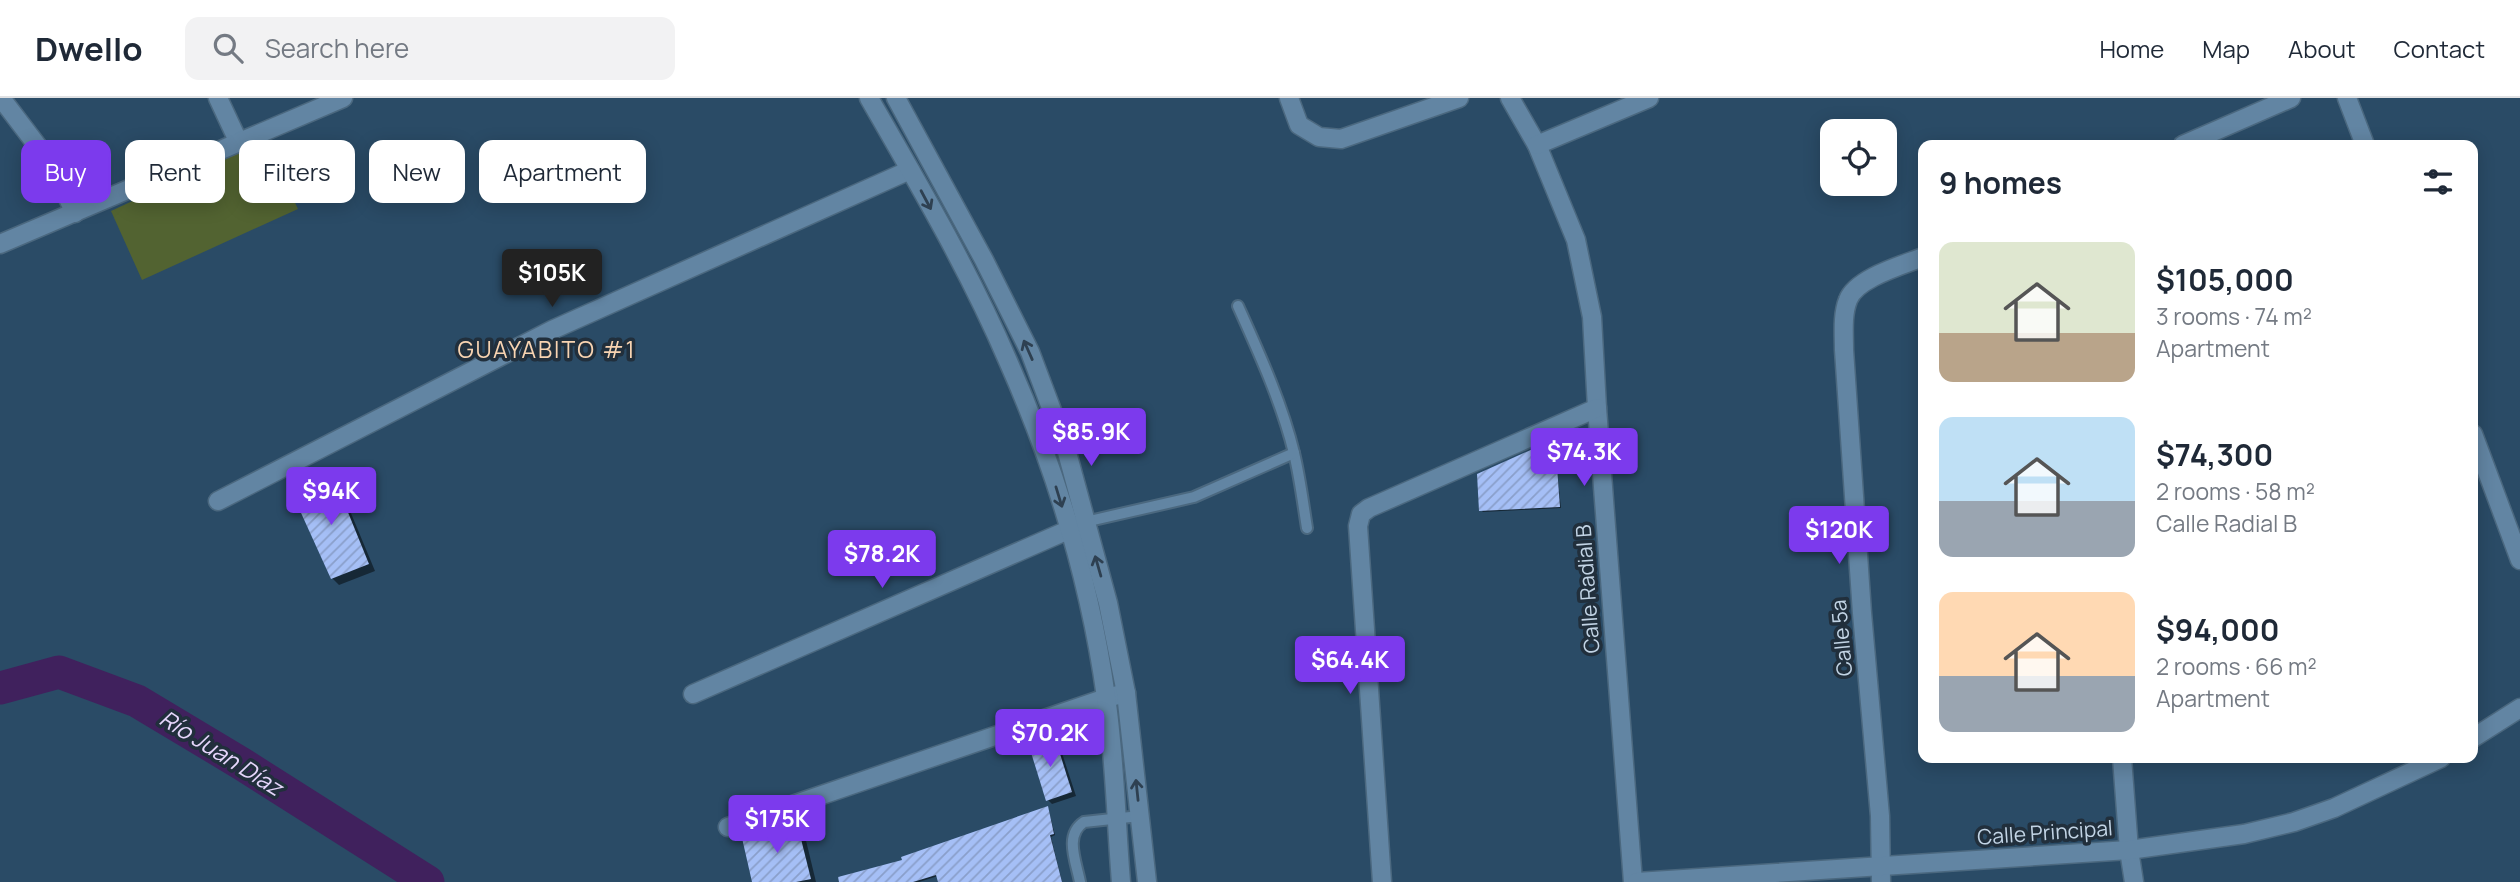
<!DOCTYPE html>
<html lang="en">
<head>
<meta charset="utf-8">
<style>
	body { margin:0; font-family:Manrope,sans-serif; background:#f2f2f3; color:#1f2937; height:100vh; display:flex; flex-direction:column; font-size:26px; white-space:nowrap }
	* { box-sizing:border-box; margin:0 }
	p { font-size:23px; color:#747a83 }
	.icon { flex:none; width:38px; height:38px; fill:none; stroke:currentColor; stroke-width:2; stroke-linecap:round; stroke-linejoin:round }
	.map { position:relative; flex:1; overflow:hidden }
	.sheet { position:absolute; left:1918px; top:42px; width:560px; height:623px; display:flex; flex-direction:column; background:#fff; border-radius:14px; box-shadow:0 4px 18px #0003 }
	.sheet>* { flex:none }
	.guide { position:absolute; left:21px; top:42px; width:665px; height:63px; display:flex; gap:14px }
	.fabs { position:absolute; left:1820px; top:21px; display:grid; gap:14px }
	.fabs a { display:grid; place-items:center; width:77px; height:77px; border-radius:14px; background:#fff; box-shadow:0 4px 18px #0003; font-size:35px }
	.price { position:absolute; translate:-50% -60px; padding:0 16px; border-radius:7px; background:#7c3aed; color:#fff; font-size:23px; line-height:46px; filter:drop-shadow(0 2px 4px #0008) }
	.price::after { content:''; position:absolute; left:50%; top:42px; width:21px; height:16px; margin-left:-10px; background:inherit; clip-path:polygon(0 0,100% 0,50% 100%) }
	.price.active { background:#222; color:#fff }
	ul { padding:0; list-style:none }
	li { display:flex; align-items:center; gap:21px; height:175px; padding:0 21px }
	li span { display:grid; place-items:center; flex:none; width:196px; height:140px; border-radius:14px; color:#555 }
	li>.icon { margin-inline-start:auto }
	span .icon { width:84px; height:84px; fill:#fffc; stroke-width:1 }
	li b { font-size:30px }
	h2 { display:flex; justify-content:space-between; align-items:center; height:84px; padding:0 21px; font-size:30px }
	.chip { padding:0 24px; border-radius:14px; background:#fff; box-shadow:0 4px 18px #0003; font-size:24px; line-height:63px }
	.chip.active { background:#7c3aed; color:#fff }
	header { display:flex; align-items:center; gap:42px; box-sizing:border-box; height:98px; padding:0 35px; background:#fff; border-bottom:2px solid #e0e1e3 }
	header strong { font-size:33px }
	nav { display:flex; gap:38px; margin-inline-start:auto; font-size:24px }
	.search { width:490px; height:63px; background:#f2f2f3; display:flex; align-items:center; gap:18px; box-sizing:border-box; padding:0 24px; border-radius:14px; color:#747a83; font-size:26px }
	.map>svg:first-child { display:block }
</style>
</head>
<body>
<header>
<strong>Dwello</strong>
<div class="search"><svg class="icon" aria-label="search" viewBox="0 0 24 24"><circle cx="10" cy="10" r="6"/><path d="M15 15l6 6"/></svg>Search here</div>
<nav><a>Home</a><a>Map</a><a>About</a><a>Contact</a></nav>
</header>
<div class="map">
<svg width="2520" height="784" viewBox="0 0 2520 784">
	<defs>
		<pattern id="building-hatch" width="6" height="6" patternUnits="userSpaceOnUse" patternTransform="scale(1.75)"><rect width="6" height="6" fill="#a5bff6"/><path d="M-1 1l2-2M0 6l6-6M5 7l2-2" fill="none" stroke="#8a9fca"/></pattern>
	</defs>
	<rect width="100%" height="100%" fill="#2a4b66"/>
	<!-- green -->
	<path fill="#526331" d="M 265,41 L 298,111 L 142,182 L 111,113 Z"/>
	<!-- shadow -->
	<g fill="#0007">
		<path d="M 1554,343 L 1561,410 L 1483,414 L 1481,412 Z"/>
		<path d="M 331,377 L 338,384 L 375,473 L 339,487 L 332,480 Z"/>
		<path d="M 1054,642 L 1059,646 L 1076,698 L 1052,706 L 1048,702 Z"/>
		<path d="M 1048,710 L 1055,737 L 1051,739 L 1062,784 L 940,784 L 938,778 L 919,784 L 858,784 L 904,763 Z"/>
		<path d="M 796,723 L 803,730 L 816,784 L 754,784 Z"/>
	</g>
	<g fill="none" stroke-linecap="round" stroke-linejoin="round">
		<!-- river -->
		<path stroke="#40215d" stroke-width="33" d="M 0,590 L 59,574 L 137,603 L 242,666 L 428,784"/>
	</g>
	<!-- building -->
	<g fill="url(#building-hatch)">
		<path d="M 1555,341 L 1560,409 L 1479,413 L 1477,376 Z"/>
		<path d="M 332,375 L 369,466 L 331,481 L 292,395 Z"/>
		<path d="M 1055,640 L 1072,694 L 1046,703 L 1029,648 Z"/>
		<path d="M 1048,708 L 1054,736 L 1050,737 L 1062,784 L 938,784 L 936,777 L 913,784 L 839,784 L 838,779 L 902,762 L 901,759 Z"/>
		<path d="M 796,721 L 811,781 L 796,784 L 752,784 L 742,740 Z"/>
	</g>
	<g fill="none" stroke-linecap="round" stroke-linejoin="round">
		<defs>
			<g id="service">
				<path d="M 1238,208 C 1259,255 1282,305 1294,355 C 1300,380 1303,405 1307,430"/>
				<path d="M 1085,424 L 1194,399 L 1294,355"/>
				<path d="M 1080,784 C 1076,763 1064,737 1084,724 L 1140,718"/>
			</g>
			<g id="minor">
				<path d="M 1,0 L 52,67 L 75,115"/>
				<path d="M 218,0 L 239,45"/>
				<path d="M 1289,0 L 1299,27 L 1319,39 L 1341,41 L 1459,0"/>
				<path d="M 1510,0 L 1537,47 L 1576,142 L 1592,219 L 1597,310 L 1633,784"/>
				<path d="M 2347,0 L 2365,47"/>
				<path d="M 1537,47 L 1649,0"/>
				<path d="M 2183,47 L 2291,0"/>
				<path d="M 0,146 L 343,0"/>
				<path d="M 2473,336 L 2520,462"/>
				<path d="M 218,403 L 552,232 L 910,72"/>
				<path d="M 693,596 L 1082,426"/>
				<path d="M 2122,660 L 2129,752 L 2134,784"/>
				<path d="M 728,729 L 1106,600 L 1126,595"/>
				<path d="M 1382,784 L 1358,428 L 1361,416 L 1369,410 L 1597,310"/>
				<path d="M 1881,784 L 1880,718 L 1862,515 L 1844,252 C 1844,236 1842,217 1848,202 C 1856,180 1903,167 1923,159"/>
			</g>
			<g id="tertiary">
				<path d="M 2473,640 L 2520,610"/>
				<path d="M 1637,784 L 2129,752 L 2244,736 L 2294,724 L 2334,710 L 2441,660"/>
			</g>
			<g id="secondary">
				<path d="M 869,0 C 918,85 969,172 1008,263 C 1055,369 1090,484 1106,599 C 1115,660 1116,723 1121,784"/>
				<path d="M 896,0 L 984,162 L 1030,254 L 1065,347 L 1108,505 L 1126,595 L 1147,784"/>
			</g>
		</defs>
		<!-- service casing -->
		<use href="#service" stroke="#4b687f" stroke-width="14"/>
		<!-- minor casing -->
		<use href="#minor" stroke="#4b687f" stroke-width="21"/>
		<!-- tertiary casing -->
		<use href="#tertiary" stroke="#4b687f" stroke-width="21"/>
		<!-- secondary casing -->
		<use href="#secondary" stroke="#4b687f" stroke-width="21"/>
		<!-- service -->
		<use href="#service" stroke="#6285a3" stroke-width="10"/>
		<!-- minor -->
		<use href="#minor" stroke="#6285a3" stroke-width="18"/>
		<!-- tertiary -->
		<use href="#tertiary" stroke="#6285a3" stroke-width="18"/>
		<!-- secondary -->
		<use href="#secondary" stroke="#6285a3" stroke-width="18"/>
	</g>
	<!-- one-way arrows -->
	<defs><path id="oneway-shaft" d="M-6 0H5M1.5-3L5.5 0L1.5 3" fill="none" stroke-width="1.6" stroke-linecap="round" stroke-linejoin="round" transform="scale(1.75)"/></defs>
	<g stroke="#2e4051">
		<use href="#oneway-shaft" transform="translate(926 102) rotate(62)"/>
		<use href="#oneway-shaft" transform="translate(1028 252) rotate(-114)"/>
		<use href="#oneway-shaft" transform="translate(1059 399) rotate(73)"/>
		<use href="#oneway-shaft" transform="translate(1098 468) rotate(-106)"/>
		<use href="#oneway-shaft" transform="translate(1137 692) rotate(-96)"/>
	</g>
	<g text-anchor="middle" stroke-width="7" stroke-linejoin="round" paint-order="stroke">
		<!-- street labels -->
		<g font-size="21" fill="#c2d4e5" stroke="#212f3c">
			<text transform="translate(1588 491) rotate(-94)" y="7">Calle Radial B</text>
			<text transform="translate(1842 540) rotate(-95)" y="7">Calle 5a</text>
			<text transform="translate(2045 735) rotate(-4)" y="7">Calle Principal</text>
		</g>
		<!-- neighbourhood labels -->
		<g font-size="23" letter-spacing="2" fill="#f8d4b2" stroke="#212f3c">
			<text x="547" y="260">GUAYABITO #1</text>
		</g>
		<!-- water labels -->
		<g font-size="23" font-style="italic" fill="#e6d6fc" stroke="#212f3c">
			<text transform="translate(221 655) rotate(32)" y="8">Río Juan Díaz</text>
		</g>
	</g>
</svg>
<div class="fabs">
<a><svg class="icon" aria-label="locate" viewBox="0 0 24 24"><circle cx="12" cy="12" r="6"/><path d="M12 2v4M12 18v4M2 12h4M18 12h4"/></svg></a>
</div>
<b class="price active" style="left:552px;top:211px">$105K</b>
<b class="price" style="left:1091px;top:370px">$85.9K</b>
<b class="price" style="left:1584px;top:390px">$74.3K</b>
<b class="price" style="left:331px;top:429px">$94K</b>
<b class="price" style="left:1839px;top:468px">$120K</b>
<b class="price" style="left:882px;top:492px">$78.2K</b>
<b class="price" style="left:1350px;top:598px">$64.4K</b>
<b class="price" style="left:1050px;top:671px">$70.2K</b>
<b class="price" style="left:777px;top:757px">$175K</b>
<div class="guide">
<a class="chip active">Buy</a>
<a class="chip">Rent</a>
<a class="chip">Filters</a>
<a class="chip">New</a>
<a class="chip">Apartment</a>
</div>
<section class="sheet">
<h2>9 homes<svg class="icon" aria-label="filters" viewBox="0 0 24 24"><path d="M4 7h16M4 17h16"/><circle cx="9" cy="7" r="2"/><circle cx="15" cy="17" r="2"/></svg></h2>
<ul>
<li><span style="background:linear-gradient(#dfe7d0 65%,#b9a48a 0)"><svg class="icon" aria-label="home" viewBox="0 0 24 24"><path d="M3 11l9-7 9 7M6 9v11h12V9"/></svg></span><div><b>$105,000</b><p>3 rooms · 74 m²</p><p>Apartment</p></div></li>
<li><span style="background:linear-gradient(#bfe0f5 60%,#9aa5b1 0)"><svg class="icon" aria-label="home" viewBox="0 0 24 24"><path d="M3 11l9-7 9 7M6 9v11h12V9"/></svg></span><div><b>$74,300</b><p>2 rooms · 58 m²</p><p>Calle Radial B</p></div></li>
<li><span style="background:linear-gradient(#ffd9b3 60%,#9aa5b1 0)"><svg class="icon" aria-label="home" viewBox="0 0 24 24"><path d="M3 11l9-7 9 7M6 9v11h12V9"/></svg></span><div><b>$94,000</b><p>2 rooms · 66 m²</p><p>Apartment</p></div></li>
</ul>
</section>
</div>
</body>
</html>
